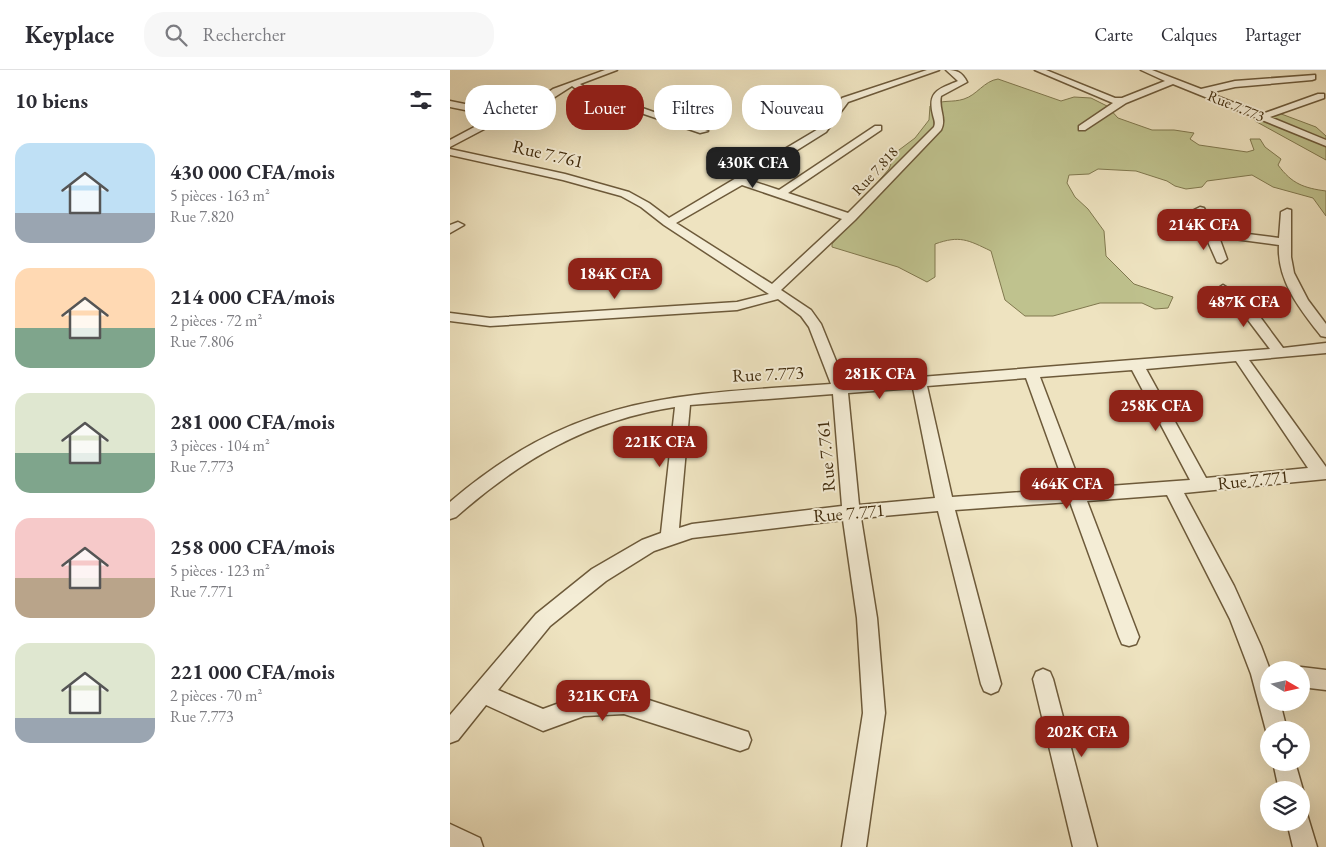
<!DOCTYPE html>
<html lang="fr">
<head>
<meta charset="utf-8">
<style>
	body { margin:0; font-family:"EB Garamond",serif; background:#f7f7f7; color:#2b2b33; height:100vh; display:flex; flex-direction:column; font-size:19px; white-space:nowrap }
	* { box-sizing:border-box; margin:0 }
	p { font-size:16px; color:#7c7c81 }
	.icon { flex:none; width:28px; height:28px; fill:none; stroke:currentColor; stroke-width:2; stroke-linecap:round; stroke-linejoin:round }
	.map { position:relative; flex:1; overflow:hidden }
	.drawer { display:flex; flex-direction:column; background:#fff; width:450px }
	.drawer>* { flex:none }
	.banner { position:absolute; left:15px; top:15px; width:475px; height:45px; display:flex; gap:10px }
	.needle { width:32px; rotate:99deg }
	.buttons { position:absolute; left:810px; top:591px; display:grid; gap:10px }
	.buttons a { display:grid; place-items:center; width:50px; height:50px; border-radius:50%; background:#fff; box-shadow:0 5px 20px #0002; font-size:25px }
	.price { position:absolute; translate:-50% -42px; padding:0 11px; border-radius:10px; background:#8f2418; color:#fff; font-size:16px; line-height:32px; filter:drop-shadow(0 1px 2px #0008) }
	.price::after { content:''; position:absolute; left:50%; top:30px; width:15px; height:11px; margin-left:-8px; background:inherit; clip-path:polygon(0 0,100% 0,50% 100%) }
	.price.selected { background:#222; color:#fff }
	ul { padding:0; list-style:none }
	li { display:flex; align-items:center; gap:15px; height:125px; padding:0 15px }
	li span { display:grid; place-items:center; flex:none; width:140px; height:100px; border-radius:15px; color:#555 }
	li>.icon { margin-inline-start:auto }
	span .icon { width:60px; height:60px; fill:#fffc; stroke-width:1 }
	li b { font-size:21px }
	h2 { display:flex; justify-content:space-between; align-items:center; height:60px; padding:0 15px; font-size:21px }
	.pill { padding:0 18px; border-radius:20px; background:#fff; box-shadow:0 5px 20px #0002; font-size:18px; line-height:45px }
	.pill.selected { background:#8f2418; color:#fff }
	header { display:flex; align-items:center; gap:30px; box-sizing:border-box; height:70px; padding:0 25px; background:#fff; border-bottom:1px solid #e1e1e2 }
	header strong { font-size:24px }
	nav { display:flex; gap:28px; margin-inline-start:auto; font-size:18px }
	.search { width:350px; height:45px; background:#f7f7f7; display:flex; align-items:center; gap:12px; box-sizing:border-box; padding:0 18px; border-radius:20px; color:#7c7c81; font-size:19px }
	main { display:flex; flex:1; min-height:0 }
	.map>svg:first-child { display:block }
</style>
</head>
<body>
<header>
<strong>Keyplace</strong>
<div class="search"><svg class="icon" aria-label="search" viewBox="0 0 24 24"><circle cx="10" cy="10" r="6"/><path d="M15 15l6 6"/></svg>Rechercher</div>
<nav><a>Carte</a><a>Calques</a><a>Partager</a></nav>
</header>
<main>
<section class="drawer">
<h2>10 biens<svg class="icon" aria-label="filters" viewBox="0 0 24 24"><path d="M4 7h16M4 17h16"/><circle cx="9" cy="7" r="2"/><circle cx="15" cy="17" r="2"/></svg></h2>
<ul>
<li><span style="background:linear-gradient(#bfe0f5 70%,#9aa5b1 0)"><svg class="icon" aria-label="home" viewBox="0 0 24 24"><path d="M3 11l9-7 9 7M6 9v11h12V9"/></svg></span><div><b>430 000 CFA/mois</b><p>5 pièces · 163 m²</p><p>Rue 7.820</p></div></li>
<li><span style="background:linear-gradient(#ffd9b3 60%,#7fa58c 0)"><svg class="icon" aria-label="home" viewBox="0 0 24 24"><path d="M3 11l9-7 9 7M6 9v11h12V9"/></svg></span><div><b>214 000 CFA/mois</b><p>2 pièces · 72 m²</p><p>Rue 7.806</p></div></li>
<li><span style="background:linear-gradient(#dfe7d0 60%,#7fa58c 0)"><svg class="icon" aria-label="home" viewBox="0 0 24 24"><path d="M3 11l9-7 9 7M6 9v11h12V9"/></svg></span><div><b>281 000 CFA/mois</b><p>3 pièces · 104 m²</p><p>Rue 7.773</p></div></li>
<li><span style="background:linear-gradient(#f6c9c9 60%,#b9a48a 0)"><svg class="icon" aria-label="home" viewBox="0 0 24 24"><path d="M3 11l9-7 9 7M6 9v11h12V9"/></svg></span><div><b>258 000 CFA/mois</b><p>5 pièces · 123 m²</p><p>Rue 7.771</p></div></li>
<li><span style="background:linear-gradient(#dfe7d0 75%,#9aa5b1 0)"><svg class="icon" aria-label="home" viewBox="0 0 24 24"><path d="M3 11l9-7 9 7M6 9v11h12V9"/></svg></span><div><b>221 000 CFA/mois</b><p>2 pièces · 70 m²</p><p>Rue 7.773</p></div></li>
</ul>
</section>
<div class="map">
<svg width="876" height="777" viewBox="0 0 876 777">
	<rect width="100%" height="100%" fill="#eee3c0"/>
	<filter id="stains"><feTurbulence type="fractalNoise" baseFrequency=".004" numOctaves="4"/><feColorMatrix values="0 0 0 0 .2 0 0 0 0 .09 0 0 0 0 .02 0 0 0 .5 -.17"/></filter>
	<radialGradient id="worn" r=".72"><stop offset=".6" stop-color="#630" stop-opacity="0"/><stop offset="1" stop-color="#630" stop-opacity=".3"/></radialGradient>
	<!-- green -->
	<g fill="#bfc28e" stroke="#80784e">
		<path d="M 548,9 L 611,31 L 624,27 L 641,28 L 657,36 L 668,48 L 702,60 L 724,60 L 744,63 L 740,69 L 749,75 L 797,82 L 804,80 L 800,69 L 810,69 L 815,77 L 831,89 L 828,95 C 842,114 854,118 876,121 L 876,146 L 863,128 L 823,117 L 802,105 L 757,111 L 752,117 L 736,119 L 725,116 L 717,111 L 686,101 L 648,99 L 639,104 L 619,105 L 617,113 L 625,127 L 638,139 L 654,161 L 656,186 L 684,214 L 723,227 L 718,238 L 705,239 L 692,233 L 650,233 L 603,246 L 575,246 L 555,230 L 541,181 C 518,170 510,165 485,174 L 485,207 L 477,212 L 448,197 L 382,177 L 382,174 L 405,148 L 407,136 L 439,99 L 445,83 L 465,68 L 479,50 L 480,36 C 492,29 502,33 514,29 C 527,25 534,11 548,9 Z"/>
		<path d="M 826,42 L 866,57 L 876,66 L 876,90 L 805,51 L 805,48 Z"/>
	</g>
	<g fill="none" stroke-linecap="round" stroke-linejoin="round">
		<defs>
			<g id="street">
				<path d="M 155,0 L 167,0 L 130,14 L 138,19 L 258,61 L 250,63 L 132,23 L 122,16 L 86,39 L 57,47 L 0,77 L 0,70 L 45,46 L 0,37 L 0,31 L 54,42 L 80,35 L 103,19 Z"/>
				<path d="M 477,0 L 489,0 L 398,32 L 376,62 L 299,110 L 329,120 L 425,56 L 431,56 L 431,60 L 338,123 L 398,143 L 484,57 C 486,52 484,50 483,45 C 477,21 489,19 508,11 L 496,0 C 507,0 512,2 517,12 L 491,26 C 488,38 497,49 491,60 L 405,150 L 331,220 L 361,240 L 371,254 L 395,313 L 820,279 L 789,238 L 768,222 L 767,219 L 773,215 L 799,232 L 833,278 L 876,273 L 876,283 L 799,290 L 876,397 L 876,409 L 734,423 L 784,516 L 811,576 L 820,600 L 819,632 L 830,632 L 837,660 L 819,660 L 818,668 L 801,604 L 780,549 L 717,425 L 637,431 L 689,567 L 686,574 L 679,576 L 672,574 L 669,567 L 620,432 L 505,440 L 551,614 L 548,621 L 541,624 L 534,621 L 531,614 L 488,441 L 411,448 L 427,548 L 435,643 L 416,777 L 392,777 L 413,643 L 407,548 L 393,450 L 242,468 L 204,481 L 156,511 L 100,556 L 48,620 L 93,639 L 134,624 L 174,622 L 298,662 L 301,670 L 298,678 L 290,681 L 174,644 L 134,646 L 93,661 L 36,635 L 8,670 L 0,673 L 0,645 L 86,544 L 142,499 L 192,470 L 211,463 L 225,337 C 139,350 70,390 6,447 L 0,449 L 0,432 C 126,324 225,325 381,314 L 359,257 L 351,246 L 328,229 L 287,240 L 40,256 L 0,251 L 0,243 L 40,248 L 287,232 L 319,224 L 214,155 L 191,137 L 171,126 L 113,110 L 0,85 L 0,79 L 115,104 L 179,122 L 199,133 L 219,148 L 370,58 L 392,28 ZM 292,115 L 392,149 L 322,214 L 226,153 ZM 786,291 L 858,398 L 756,408 L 696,299 ZM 682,300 L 740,410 L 632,418 L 590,307 ZM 576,308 L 616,419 L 502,427 L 477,316 ZM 463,318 L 485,428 L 409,435 L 398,323 ZM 383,324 L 392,436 L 242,454 L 229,458 L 240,335 Z"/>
				<path d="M 585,0 L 596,0 L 665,28 L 672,28 L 715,11 L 691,0 L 702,0 L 751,19 L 785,11 L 865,5 L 865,9 L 862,10 L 785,17 L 759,23 L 812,44 L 868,24 L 874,24 L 874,28 L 820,47 L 876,70 L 876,76 L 723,14 L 676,33 L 635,60 L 629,60 L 629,56 L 663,33 Z"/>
				<path d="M 750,137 L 754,138 L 766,160 L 829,168 L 831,142 L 837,139 L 841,140 L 841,187 L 844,203 L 858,230 L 876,254 L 876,267 L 871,266 C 850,239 827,211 829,175 L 769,167 L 777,189 L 771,193 L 767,192 L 744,140 Z"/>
				<path d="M 8,152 L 14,155 L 0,163 L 0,155 Z"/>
				<path d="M 851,597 L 876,600 L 876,620 L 851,617 L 851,600 L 844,600 Z"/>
				<path d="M 593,599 L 600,602 L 603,609 L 647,777 L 623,777 L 583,609 L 586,602 Z"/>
				<path d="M 823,692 L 845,692 L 853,720 L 851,723 L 851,720 L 829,720 Z"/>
				<path d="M 851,741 L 857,744 L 867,777 L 843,777 L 837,752 L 851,752 Z"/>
				<path d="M 0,754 L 30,768 L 33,777 L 0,777 Z"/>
			</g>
		</defs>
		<!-- street casing -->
		<use href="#street" stroke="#6d5a3a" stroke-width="3"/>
		<!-- street -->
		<use href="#street" fill="#f4edd6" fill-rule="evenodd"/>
	</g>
	<g text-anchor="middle" stroke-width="4" stroke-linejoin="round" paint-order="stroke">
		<!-- far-street labels -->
		<g font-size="15" fill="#422d0e" stroke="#f4edd6">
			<text transform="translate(786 36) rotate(22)" y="5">Rue 7.773</text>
			<text transform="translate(425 101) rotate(-47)" y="5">Rue 7.818</text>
		</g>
		<!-- street labels -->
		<g font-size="18" fill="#422d0e" stroke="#f4edd6">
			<text transform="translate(98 84) rotate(13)" y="6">Rue 7.761</text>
			<text transform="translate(318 304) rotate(-3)" y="6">Rue 7.773</text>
			<text transform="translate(376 386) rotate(-95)" y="6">Rue 7.761</text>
			<text transform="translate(803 410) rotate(-6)" y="6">Rue 7.771</text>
			<text transform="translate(399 443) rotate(-5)" y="6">Rue 7.771</text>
		</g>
	</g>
	<rect width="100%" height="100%" filter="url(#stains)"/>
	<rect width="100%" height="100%" fill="url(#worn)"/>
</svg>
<div class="buttons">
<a><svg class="needle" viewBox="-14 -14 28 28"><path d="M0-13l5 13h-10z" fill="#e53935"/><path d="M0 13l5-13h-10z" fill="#7c7c81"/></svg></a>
<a><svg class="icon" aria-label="locate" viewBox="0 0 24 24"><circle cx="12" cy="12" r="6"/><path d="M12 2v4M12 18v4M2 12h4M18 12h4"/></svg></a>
<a><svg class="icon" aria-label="layers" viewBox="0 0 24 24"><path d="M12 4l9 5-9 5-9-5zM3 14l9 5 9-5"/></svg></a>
</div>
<b class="price selected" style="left:303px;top:119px">430K CFA</b>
<b class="price" style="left:754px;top:181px">214K CFA</b>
<b class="price" style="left:165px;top:230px">184K CFA</b>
<b class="price" style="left:794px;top:258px">487K CFA</b>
<b class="price" style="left:430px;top:330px">281K CFA</b>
<b class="price" style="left:706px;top:362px">258K CFA</b>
<b class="price" style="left:210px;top:398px">221K CFA</b>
<b class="price" style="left:617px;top:440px">464K CFA</b>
<b class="price" style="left:153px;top:652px">321K CFA</b>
<b class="price" style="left:632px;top:688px">202K CFA</b>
<div class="banner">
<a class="pill">Acheter</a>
<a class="pill selected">Louer</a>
<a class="pill">Filtres</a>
<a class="pill">Nouveau</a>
</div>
</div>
</main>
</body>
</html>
